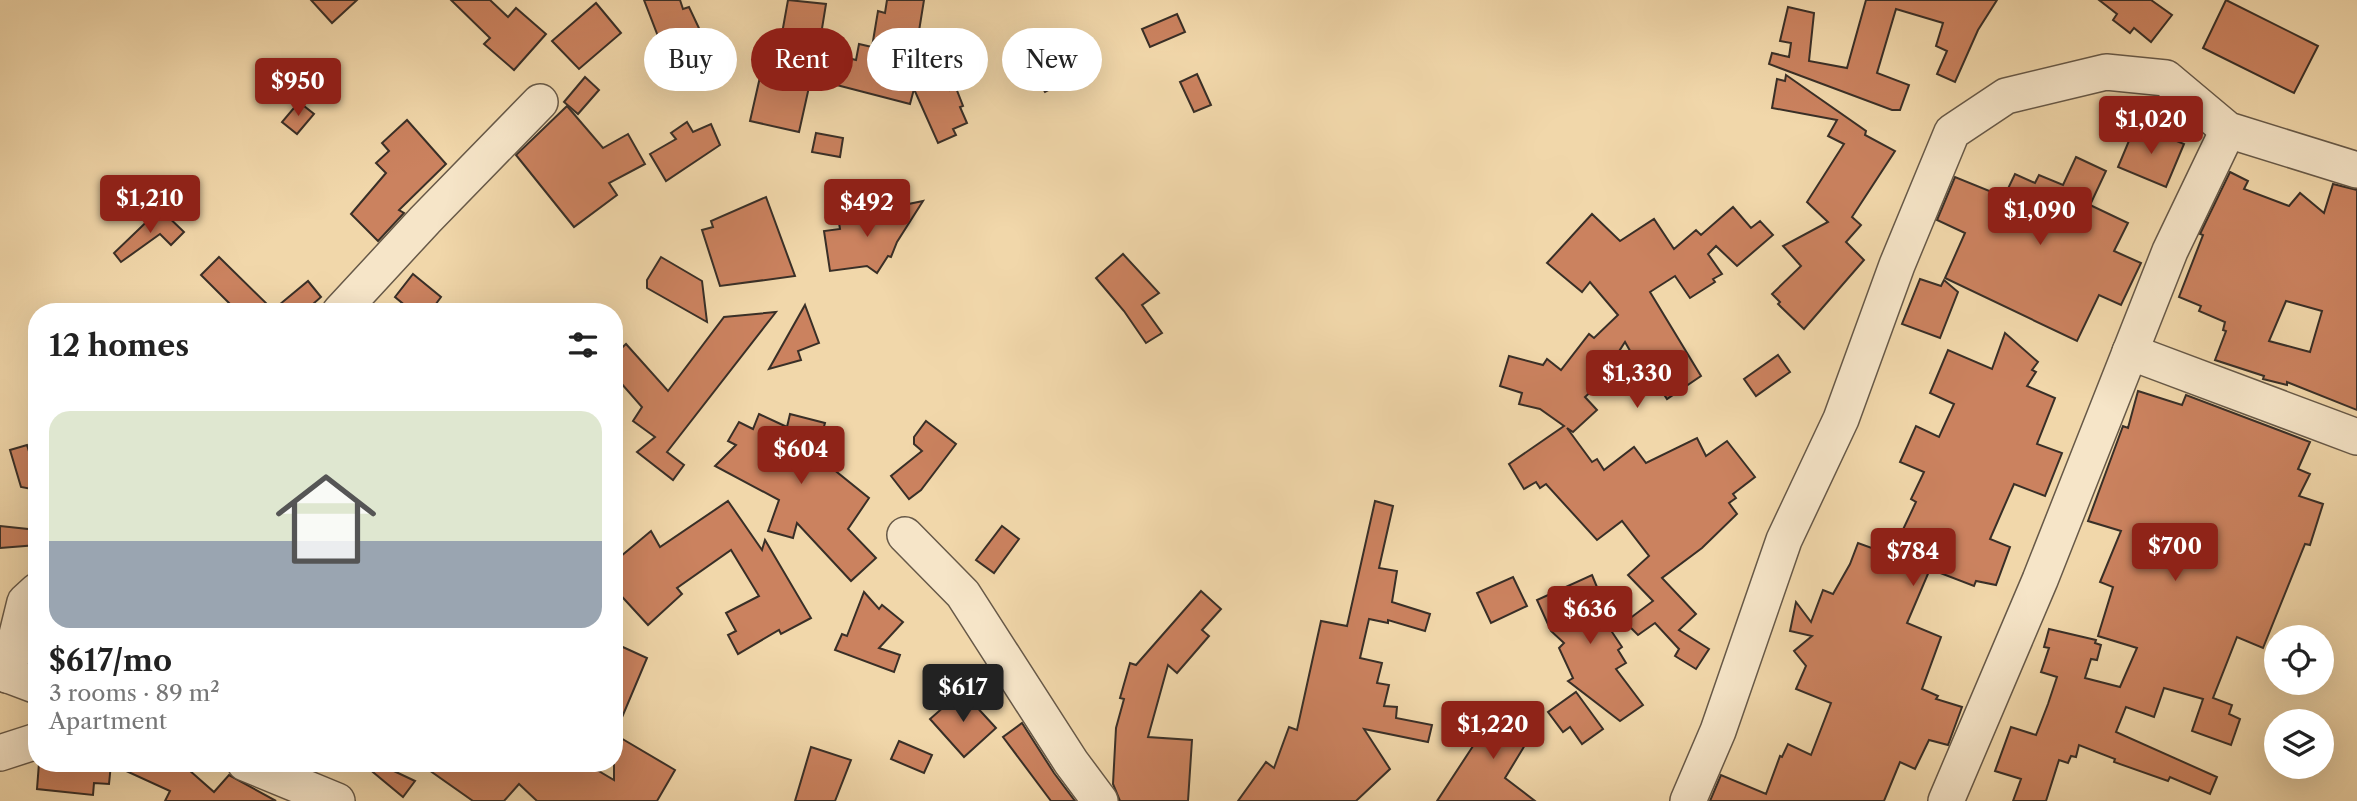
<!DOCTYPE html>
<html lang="en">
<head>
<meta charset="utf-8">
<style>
	body { margin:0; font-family:"Libre Caslon Text",serif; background:#f6f6f6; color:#222; height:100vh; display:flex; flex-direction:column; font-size:26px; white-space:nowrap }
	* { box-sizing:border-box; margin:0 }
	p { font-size:23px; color:#767676 }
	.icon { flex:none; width:38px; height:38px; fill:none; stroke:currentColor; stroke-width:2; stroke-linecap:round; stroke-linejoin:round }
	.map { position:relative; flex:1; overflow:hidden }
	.side { position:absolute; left:28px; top:303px; width:595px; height:469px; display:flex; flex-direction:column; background:#fff; border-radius:28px; box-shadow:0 7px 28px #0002 }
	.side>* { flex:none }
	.banner { position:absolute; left:644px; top:28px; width:665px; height:63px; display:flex; gap:14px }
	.tools { position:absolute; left:2264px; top:625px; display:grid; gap:14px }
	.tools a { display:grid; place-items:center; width:70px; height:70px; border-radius:50%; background:#fff; box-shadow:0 7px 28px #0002; font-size:35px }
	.price { position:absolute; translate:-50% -60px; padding:0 16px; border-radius:7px; background:#8f2418; color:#fff; font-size:23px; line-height:46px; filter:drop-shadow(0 2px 4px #0008) }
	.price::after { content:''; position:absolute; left:50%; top:42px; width:21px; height:16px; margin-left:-10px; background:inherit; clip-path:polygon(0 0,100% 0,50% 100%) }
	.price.active { background:#222; color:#fff }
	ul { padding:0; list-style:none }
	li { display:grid; align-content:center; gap:14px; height:371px; padding:0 21px }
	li+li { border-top:2px solid #e0e0e0 }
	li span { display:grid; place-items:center; height:217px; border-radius:21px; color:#555 }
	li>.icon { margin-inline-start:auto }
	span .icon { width:126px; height:126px; fill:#fffc; stroke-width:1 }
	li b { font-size:30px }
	h2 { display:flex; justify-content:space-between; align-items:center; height:84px; padding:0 21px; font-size:30px }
	.chip { padding:0 24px; border-radius:32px; background:#fff; box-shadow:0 7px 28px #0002; font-size:24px; line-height:63px }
	.chip.active { background:#8f2418; color:#fff }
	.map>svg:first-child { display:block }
</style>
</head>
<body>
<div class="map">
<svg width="2357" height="801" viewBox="0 0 2357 801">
	<rect width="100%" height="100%" fill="#f1d7aa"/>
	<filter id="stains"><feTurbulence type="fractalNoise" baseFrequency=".00286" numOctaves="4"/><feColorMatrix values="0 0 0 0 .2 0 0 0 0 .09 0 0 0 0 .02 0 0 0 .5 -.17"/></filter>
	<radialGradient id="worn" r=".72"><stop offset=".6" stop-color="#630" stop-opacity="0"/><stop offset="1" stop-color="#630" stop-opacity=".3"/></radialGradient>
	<!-- building -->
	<g fill="#cb825f" stroke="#392f27" stroke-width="2" fill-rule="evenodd">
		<path d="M 311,0 L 357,0 L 332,23 Z"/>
		<path d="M 451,0 L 490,0 L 508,17 L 516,8 L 546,34 L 514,70 L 484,44 L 490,38 Z"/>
		<path d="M 644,0 L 680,0 L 683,9 L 689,7 L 705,41 L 666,57 Z"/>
		<path d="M 788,0 L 826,4 L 819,47 L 781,39 Z"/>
		<path d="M 887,0 L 924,0 L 914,62 L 942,55 L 950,90 L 956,88 L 963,106 L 960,107 L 967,123 L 953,129 L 956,135 L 938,143 L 914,89 L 910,104 L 798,75 L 805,47 L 856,60 L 859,44 L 872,47 L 878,11 L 885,13 Z"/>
		<path d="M 1866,0 L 1997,0 L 1978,30 L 1955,82 L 1937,74 L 1947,51 L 1936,46 L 1943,23 L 1896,9 L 1877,73 L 1909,85 L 1900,110 L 1892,110 L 1769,64 L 1772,53 L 1789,57 L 1791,43 L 1780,41 L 1788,7 L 1814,13 L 1809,61 L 1847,68 Z"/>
		<path d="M 2099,0 L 2151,0 L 2172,15 L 2151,42 L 2134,28 L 2130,33 L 2113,20 L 2117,14 Z"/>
		<path d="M 2226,0 L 2318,46 L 2294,93 L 2203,48 Z"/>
		<path d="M 596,3 L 621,33 L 579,69 L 552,41 Z"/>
		<path d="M 1177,14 L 1185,32 L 1150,47 L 1142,29 Z"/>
		<path d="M 1064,58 L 1074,76 L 1045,92 L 1035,75 Z"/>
		<path d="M 1197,74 L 1211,105 L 1194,112 L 1180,82 Z"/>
		<path d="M 1786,75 L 1866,131 L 1865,135 L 1895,151 L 1852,217 L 1861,225 L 1846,242 L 1864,260 L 1804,329 L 1778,304 L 1780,302 L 1772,294 L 1801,266 L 1783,246 L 1828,222 L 1807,202 L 1844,144 L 1828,136 L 1837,120 L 1772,108 L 1777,79 L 1785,81 Z"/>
		<path d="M 585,77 L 599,90 L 578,114 L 564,102 Z"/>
		<path d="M 760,77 L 809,87 L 799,132 L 750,121 Z"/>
		<path d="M 299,102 L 314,114 L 297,134 L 282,122 Z"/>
		<path d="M 567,106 L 603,148 L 628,134 L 645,164 L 609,183 L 617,195 L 574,227 L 516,155 Z"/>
		<path d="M 407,120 L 446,164 L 399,210 L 404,213 L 378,241 L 351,214 L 386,173 L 376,163 L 389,151 L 382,143 Z"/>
		<path d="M 687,122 L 693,132 L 711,124 L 720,145 L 666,181 L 650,154 L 676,139 L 671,133 Z"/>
		<path d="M 2136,124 L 2184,144 L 2166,187 L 2118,167 Z"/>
		<path d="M 816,133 L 843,138 L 840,157 L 812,152 Z"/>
		<path d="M 2076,157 L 2106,171 L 2090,205 L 2128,223 L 2114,251 L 2141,263 L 2121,305 L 2099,295 L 2077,341 L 1945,278 L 1965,233 L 1937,220 L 1955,177 L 2004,197 L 2015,174 L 2035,183 L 2039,175 L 2063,185 Z"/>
		<path d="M 2230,172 L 2248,181 L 2244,189 L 2289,206 L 2300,193 L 2324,213 L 2333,184 L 2357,190 L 2357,410 L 2287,382 L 2287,385 L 2263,379 L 2264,376 L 2215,360 L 2226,331 L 2223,330 L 2225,322 L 2199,311 L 2201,306 L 2179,297 L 2203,235 L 2200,234 ZM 2286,301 L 2322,311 L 2310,352 L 2269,341 Z"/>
		<path d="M 766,197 L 795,276 L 720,286 L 702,230 L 713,227 L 711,221 Z"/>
		<path d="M 923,201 L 897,242 L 891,257 L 888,256 L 877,273 L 867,266 L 830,271 L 824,231 L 840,229 L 838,217 L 865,212 L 889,222 L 899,206 Z"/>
		<path d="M 1733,207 L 1751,228 L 1760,221 L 1773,235 L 1737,266 L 1716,246 L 1708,254 L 1722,274 L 1713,279 L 1715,282 L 1690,298 L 1675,276 L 1650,292 L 1701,376 L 1667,399 L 1652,376 L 1646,379 L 1625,342 L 1596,387 L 1585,397 L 1597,410 L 1573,432 L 1567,428 L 1592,462 L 1597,459 L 1604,470 L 1634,447 L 1646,463 L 1697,438 L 1706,456 L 1727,441 L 1755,477 L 1733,494 L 1736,498 L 1729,503 L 1737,514 L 1702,548 L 1662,578 L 1696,614 L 1679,630 L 1709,649 L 1696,669 L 1675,656 L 1679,649 L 1655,623 L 1638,635 L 1625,622 L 1653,601 L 1628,575 L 1649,556 L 1622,521 L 1597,540 L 1546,484 L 1540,488 L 1536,482 L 1524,489 L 1509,464 L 1564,426 L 1540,409 L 1519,404 L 1522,393 L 1500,386 L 1509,356 L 1543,365 L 1547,359 L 1561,370 L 1589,334 L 1594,338 L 1618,315 L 1590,282 L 1582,292 L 1547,263 L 1592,214 L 1620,241 L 1654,219 L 1674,249 L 1696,230 L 1701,235 Z"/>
		<path d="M 160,209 L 184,232 L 171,245 L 160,234 L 121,262 L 114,253 Z"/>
		<path d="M 1123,254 L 1159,293 L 1142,305 L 1162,333 L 1146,343 L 1124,311 L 1096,278 Z"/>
		<path d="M 219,257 L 273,310 L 308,281 L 321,297 L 304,312 L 238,312 L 201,275 Z"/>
		<path d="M 661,257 L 702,281 L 707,322 L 647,288 L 647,280 Z"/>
		<path d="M 413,274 L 441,297 L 430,312 L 413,312 L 395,297 Z"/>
		<path d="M 1920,279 L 1941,286 L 1944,280 L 1958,292 L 1940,338 L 1902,324 Z"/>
		<path d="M 805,305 L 819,343 L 798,351 L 801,360 L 769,369 Z"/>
		<path d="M 776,312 L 667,452 L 684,465 L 673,480 L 637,452 L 655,437 L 633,421 L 642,407 L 614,375 L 614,355 L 626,344 L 668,391 L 724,317 Z"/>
		<path d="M 2005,333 L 2038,362 L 2032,370 L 2036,372 L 2027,386 L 2055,398 L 2037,444 L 2062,453 L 2045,496 L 2014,484 L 1990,539 L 2010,547 L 1996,585 L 1976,581 L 1974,586 L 1930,569 L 1907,623 L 1941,637 L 1922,689 L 1938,696 L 1936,699 L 1962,707 L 1948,745 L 1929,740 L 1915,769 L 1900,762 L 1884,801 L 1710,801 L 1721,775 L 1766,794 L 1780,756 L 1782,757 L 1788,744 L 1811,755 L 1831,703 L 1796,689 L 1806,666 L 1794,651 L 1812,636 L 1790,631 L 1796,602 L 1811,622 L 1823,590 L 1833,594 L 1850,564 L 1858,543 L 1891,555 L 1916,502 L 1911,499 L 1924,472 L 1900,462 L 1916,426 L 1939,437 L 1954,404 L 1930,393 L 1948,350 L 1992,369 Z"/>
		<path d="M 1778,355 L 1790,372 L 1756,396 L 1744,379 Z"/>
		<path d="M 2138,391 L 2182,405 L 2186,395 L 2310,442 L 2298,469 L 2310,474 L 2299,496 L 2323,504 L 2310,545 L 2305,544 L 2263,648 L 2237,637 L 2213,698 L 2232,705 L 2229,714 L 2240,719 L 2231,745 L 2192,731 L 2203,699 L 2164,688 L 2154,717 L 2126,707 L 2116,732 L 2217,777 L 2210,794 L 2170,777 L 2168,781 L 2114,762 L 2115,759 L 2079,745 L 2076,757 L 2071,756 L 2068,763 L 2059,760 L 2046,801 L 2013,801 L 2021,779 L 1995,771 L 2011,727 L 2036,735 L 2048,704 L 2057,677 L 2041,672 L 2049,648 L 2044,647 L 2049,629 L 2096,640 L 2095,643 L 2101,645 L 2097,660 L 2091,659 L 2085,678 L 2120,687 L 2137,648 L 2098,636 L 2113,587 L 2100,582 L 2121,531 L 2088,521 L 2123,426 L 2128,428 Z"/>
		<path d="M 759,414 L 787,427 L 790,414 L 825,423 L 821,437 L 832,439 L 827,464 L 869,498 L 848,529 L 876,558 L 851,581 L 797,523 L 793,538 L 768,531 L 779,500 L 715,466 L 736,445 L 728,441 L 739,422 L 753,429 Z"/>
		<path d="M 926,421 L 956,444 L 921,490 L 909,499 L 891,476 L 922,451 L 914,444 L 914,437 Z"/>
		<path d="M 27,445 L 37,478 L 37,490 L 21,487 L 10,450 Z"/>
		<path d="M 728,501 L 762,550 L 765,540 L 811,618 L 781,634 L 779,630 L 738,654 L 728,635 L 736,631 L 726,613 L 759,596 L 731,550 L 677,588 L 682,594 L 648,625 L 614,588 L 614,562 L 651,531 L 660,547 Z"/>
		<path d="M 1375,501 L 1393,506 L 1379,568 L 1397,571 L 1392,602 L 1430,614 L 1425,631 L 1388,620 L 1388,623 L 1369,619 L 1360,658 L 1382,663 L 1377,683 L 1389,685 L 1384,706 L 1397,707 L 1396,718 L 1432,725 L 1428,742 L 1364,729 L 1390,769 L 1356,801 L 1238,801 L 1266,762 L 1274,768 L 1289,727 L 1297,730 L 1321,621 L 1347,626 Z"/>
		<path d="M 0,526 L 37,530 L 37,545 L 0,548 Z"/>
		<path d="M 1002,526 L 1019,539 L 994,573 L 976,560 Z"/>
		<path d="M 1592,575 L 1613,626 L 1610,629 L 1622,647 L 1618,650 L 1626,663 L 1616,669 L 1643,705 L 1620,721 L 1568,681 L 1573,678 L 1559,648 L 1564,643 L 1551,631 L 1537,600 Z"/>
		<path d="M 1513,577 L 1527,606 L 1491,623 L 1477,593 Z"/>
		<path d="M 1201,591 L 1221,609 L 1202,630 L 1209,636 L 1177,673 L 1168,665 L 1148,737 L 1192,740 L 1188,801 L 1120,801 L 1113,784 L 1116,728 L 1124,699 L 1120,698 L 1130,663 L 1136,665 Z"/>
		<path d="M 864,592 L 879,609 L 882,605 L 903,622 L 879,648 L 900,655 L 894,672 L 835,650 L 842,634 L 847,636 Z"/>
		<path d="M 614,643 L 647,658 L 615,734 L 614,733 Z"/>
		<path d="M 962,691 L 996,728 L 964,757 L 930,719 Z"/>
		<path d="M 1576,692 L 1603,729 L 1582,744 L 1570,727 L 1563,732 L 1548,712 Z"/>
		<path d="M 1508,704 L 1539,722 L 1505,778 L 1535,801 L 1437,801 L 1477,740 L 1476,739 Z"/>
		<path d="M 1022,723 L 1054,773 L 1075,801 L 1051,801 L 1003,737 Z"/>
		<path d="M 614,734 L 675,770 L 657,801 L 537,801 L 519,784 L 504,801 L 473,801 L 419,763 L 585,763 L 614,780 Z"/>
		<path d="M 899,741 L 932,755 L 924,773 L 891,759 Z"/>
		<path d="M 811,747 L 851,760 L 835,801 L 795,801 Z"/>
		<path d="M 39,763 L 192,763 L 189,770 L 214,792 L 229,775 L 276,801 L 165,801 L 170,791 L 111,764 L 109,784 L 94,783 L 93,795 L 37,789 Z"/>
		<path d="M 362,763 L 377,763 L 415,781 L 403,797 Z"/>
	</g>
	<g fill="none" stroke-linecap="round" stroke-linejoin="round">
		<defs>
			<g id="minor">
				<path d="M 340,312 L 425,220 L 540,102"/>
				<path d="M 2130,352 L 2357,437"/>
				<path d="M 905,535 L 963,594 L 1071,762 L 1100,801"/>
				<path d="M 0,672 L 37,686"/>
				<path d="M 7,675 L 25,602 L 37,591"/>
				<path d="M 0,753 L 37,741"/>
				<path d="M 245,763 L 337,801"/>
				<path d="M 1688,801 L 1718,731 L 1784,540 L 1841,419 L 1897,265 L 1952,132 L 2006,96 L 2106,72 L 2166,78 L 2228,130 L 2357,170"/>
				<path d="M 1946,801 L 2040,580 L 2170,251 L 2228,130"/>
			</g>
		</defs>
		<!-- minor casing -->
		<use href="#minor" stroke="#675948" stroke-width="38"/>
		<!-- minor -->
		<use href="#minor" stroke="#f6e5c8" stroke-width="35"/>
	</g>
	<rect width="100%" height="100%" filter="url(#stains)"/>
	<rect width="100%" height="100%" fill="url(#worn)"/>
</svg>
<div class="tools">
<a><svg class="icon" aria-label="locate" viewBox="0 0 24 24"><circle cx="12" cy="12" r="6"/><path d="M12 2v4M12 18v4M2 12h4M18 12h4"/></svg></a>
<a><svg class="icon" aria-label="layers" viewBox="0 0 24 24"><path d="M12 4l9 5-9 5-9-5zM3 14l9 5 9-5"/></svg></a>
</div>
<b class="price" style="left:298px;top:118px">$950</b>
<b class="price" style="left:2151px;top:156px">$1,020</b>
<b class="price" style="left:150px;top:235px">$1,210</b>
<b class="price" style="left:867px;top:239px">$492</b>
<b class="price" style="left:2040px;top:247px">$1,090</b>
<b class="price" style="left:1637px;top:410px">$1,330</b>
<b class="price" style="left:801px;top:486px">$604</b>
<b class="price" style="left:2175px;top:583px">$700</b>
<b class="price" style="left:1913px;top:588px">$784</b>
<b class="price" style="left:1590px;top:646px">$636</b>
<b class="price active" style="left:963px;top:724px">$617</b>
<b class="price" style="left:1493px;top:761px">$1,220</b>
<div class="banner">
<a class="chip">Buy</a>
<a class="chip active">Rent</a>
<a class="chip">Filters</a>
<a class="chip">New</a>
</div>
<section class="side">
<h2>12 homes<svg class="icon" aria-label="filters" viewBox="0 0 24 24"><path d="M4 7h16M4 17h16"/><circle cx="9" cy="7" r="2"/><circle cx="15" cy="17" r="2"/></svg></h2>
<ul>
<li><span style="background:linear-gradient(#dfe7d0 60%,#9aa5b1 0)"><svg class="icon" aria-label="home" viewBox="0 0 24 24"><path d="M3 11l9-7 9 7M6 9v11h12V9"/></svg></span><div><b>$617/mo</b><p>3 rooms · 89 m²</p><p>Apartment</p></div></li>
</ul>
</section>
</div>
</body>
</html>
